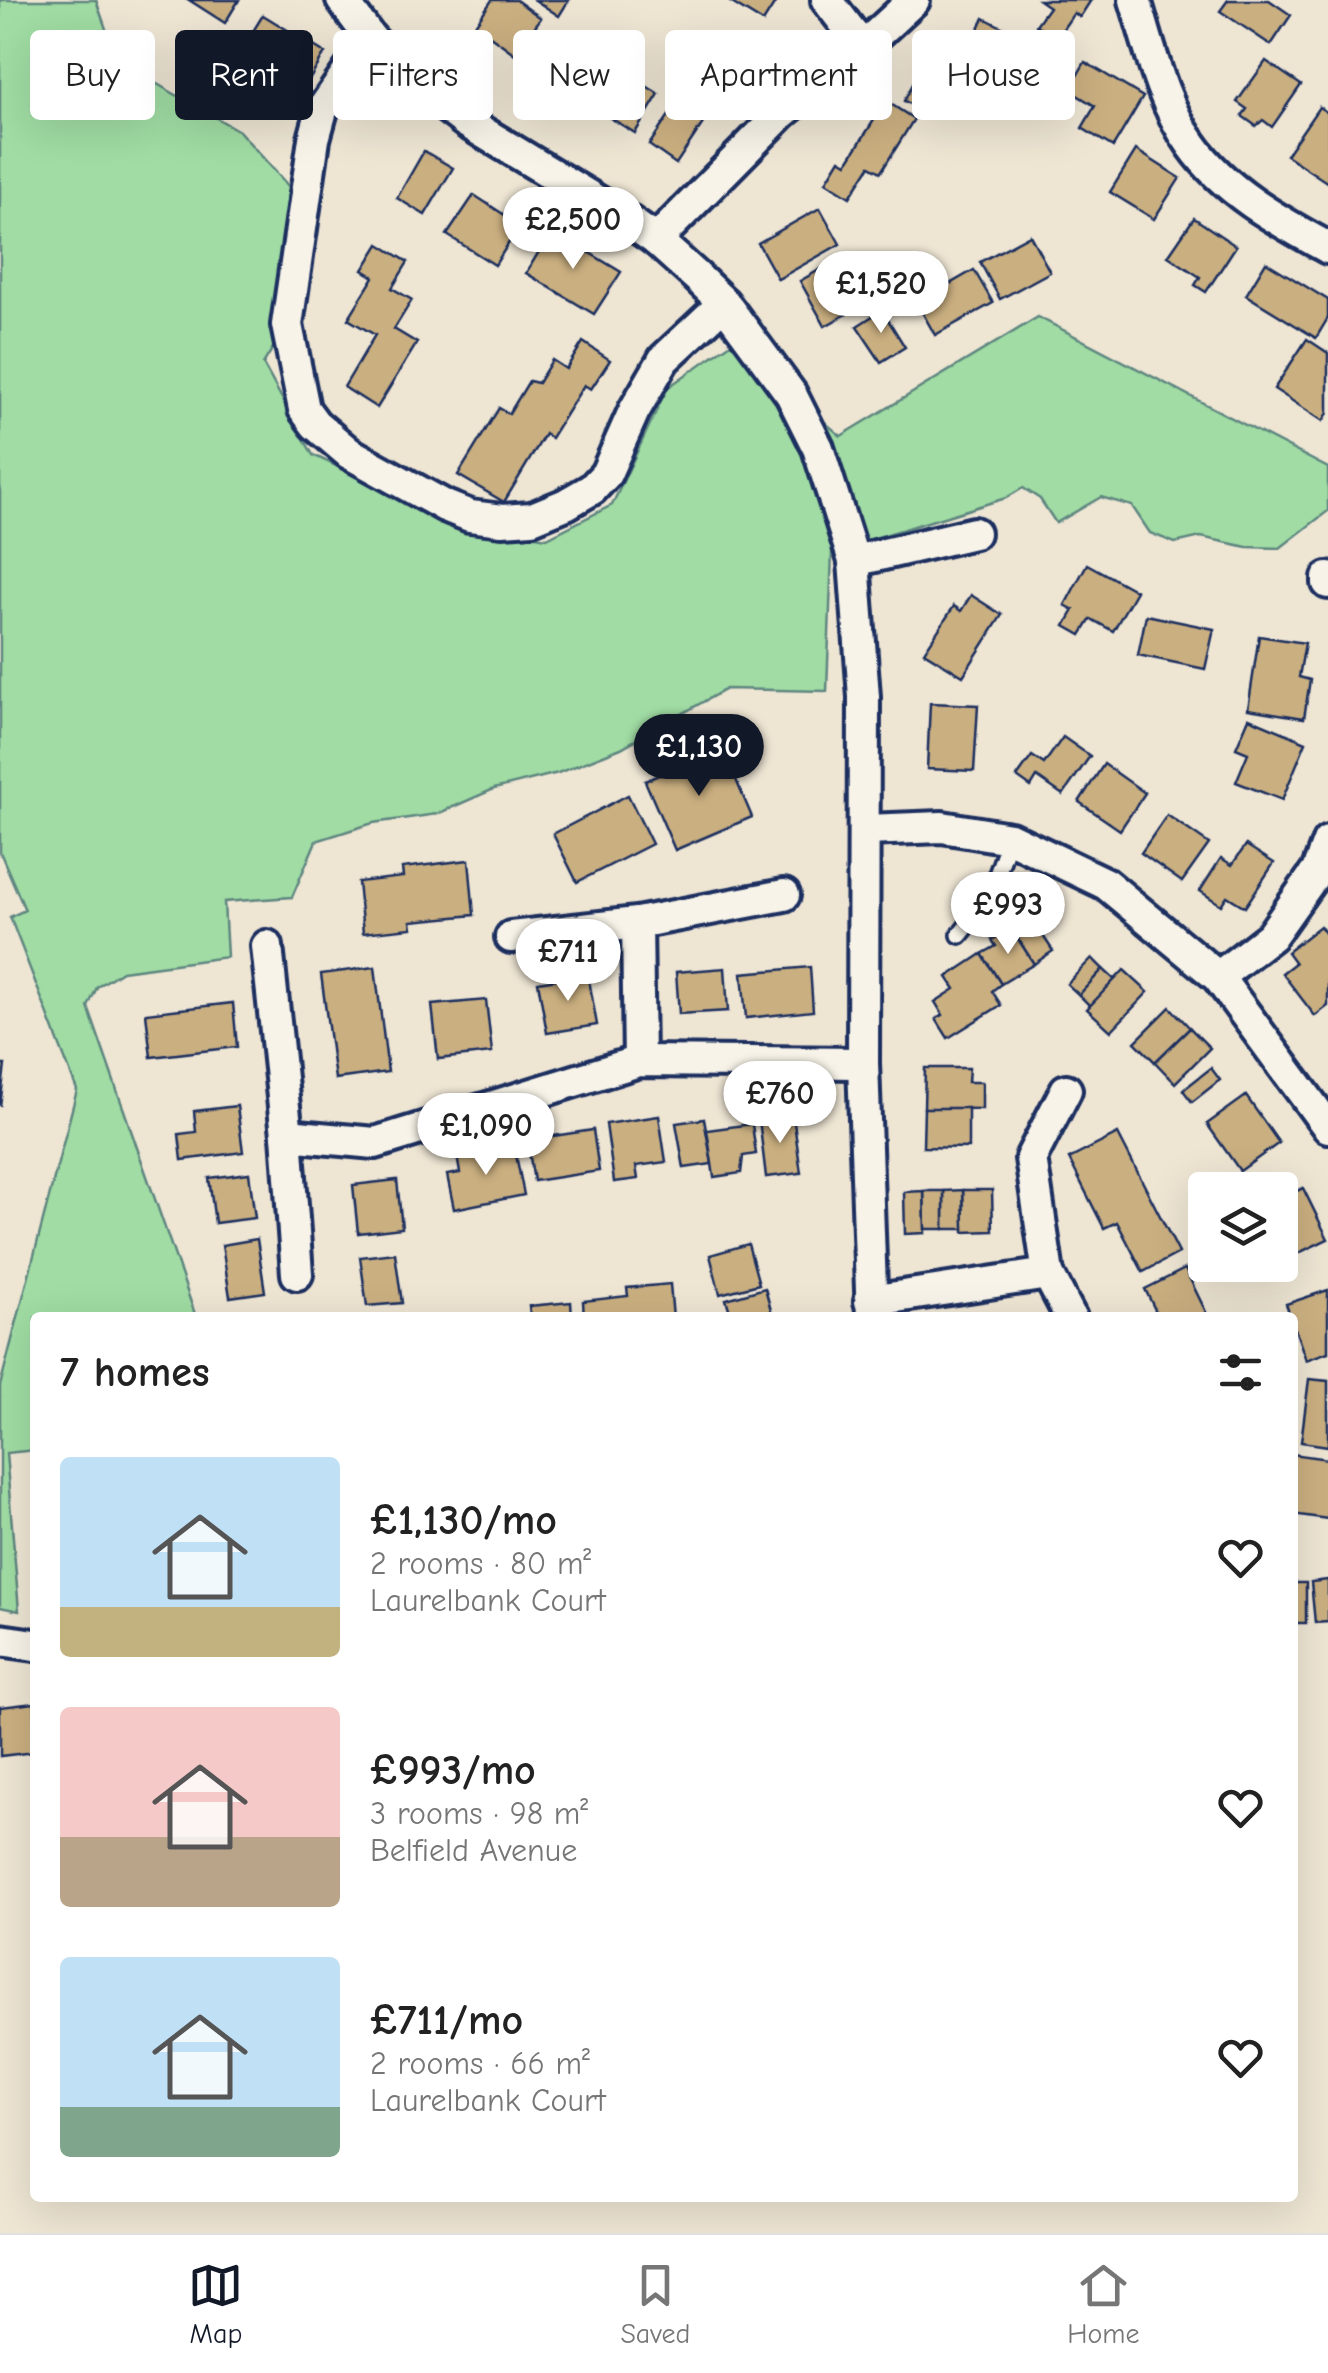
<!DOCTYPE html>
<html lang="en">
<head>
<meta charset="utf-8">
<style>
	body { margin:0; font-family:"Comic Neue",sans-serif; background:#f6f6f6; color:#222; height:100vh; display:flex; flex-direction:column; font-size:38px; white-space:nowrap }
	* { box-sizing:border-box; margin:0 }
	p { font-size:32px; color:#767676 }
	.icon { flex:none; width:55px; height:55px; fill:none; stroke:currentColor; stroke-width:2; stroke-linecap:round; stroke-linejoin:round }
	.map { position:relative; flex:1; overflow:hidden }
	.sheet { position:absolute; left:30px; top:1312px; width:1268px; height:890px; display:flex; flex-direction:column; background:#fff; border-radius:10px; box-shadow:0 10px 40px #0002 }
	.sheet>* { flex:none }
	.banner { position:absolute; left:30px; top:30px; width:1270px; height:90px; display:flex; gap:20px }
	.tools { position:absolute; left:1188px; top:1172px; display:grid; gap:20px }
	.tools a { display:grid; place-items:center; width:110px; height:110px; border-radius:10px; background:#fff; box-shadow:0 10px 40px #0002; font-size:50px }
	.price { position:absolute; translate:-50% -85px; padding:0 22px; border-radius:35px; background:#fff; color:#222; font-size:32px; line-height:65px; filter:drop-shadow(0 2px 5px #0008) }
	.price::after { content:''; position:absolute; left:50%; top:60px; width:30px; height:22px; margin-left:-15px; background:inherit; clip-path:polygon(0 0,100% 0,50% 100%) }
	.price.selected { background:#111827; color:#fff }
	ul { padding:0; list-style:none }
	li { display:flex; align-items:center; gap:30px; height:250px; padding:0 30px }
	li span { display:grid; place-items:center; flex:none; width:280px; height:200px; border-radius:10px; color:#555 }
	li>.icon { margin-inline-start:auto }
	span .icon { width:120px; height:120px; fill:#fffc; stroke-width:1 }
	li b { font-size:42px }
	h2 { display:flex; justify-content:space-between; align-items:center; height:120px; padding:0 30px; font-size:42px }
	.pill { padding:0 35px; border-radius:10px; background:#fff; box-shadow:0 10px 40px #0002; font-size:35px; line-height:90px }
	.pill.selected { background:#111827; color:#fff }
	.menu { display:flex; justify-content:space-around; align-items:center; height:140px; border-top:2px solid #e0e0e0; background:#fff; font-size:28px; color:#767676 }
	.menu a { display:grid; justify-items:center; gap:5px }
	.menu .selected { color:#111827 }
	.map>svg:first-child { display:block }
</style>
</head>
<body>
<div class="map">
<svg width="1328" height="2233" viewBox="0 0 1328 2233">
	<rect width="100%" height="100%" fill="#eee5d3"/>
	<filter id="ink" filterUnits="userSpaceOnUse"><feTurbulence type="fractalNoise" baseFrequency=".01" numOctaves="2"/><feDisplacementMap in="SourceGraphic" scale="20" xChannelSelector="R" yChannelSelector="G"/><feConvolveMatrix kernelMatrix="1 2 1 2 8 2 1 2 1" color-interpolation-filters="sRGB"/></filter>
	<g filter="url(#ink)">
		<!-- green -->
		<path fill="#a0dca3" stroke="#5e8680" stroke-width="2.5" d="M 0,0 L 96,0 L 117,61 L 239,131 L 299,198 L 287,325 L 263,364 L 313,455 L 456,523 L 547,538 L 612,505 L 667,388 L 731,343 L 841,436 L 1038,317 L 1328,468 L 1328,511 L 1280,548 L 1247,547 L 1201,537 L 1175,543 L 1150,533 L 1132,506 L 1101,497 L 1056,523 L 1040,499 L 1023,488 L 1006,498 L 832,551 L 827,691 L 726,689 L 621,748 L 558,773 L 494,789 L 437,814 L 373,823 L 316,841 L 292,897 L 224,902 L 227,957 L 122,971 L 97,987 L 88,1007 L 196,1317 L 35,1318 L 35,1450 L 6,1453 L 19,1611 L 0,1607 L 0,1386 L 77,1090 L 10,917 L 25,910 L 0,852 Z"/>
		<!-- building -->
		<g fill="#caaf80" stroke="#1b2f5e" stroke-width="2.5">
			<path d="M 189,0 L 239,0 L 225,23 Z"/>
			<path d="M 492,0 L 516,0 L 541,18 L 515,54 L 475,25 Z"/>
			<path d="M 535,0 L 569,0 L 559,16 Z"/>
			<path d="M 727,0 L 777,0 L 763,22 Z"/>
			<path d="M 1039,0 L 1091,0 L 1080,17 L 1074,13 L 1056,39 L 1036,25 L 1049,7 Z"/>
			<path d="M 1228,0 L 1269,0 L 1291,15 L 1271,45 L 1220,11 Z"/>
			<path d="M 263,15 L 325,53 L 304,89 L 277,73 L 270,84 L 234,62 Z"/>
			<path d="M 984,18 L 1006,29 L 992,56 L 983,51 L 975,67 L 995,78 L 986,97 L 971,89 L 960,112 L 939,102 L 933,115 L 904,101 L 913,84 L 921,88 L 945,40 L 967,52 Z"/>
			<path d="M 1266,61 L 1301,85 L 1272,127 L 1263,120 L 1256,126 L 1242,116 L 1247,109 L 1237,102 Z"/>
			<path d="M 1085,62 L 1143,97 L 1113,147 L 1082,128 L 1095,106 L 1069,90 Z"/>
			<path d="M 615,67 L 659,94 L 635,133 L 591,106 Z"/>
			<path d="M 886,101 L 914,119 L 881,172 L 870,166 L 850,197 L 826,182 L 840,159 L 847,163 Z"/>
			<path d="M 678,102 L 705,120 L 676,164 L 649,145 Z"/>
			<path d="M 1319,107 L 1328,113 L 1328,183 L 1286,155 Z"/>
			<path d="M 1136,150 L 1180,178 L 1154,219 L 1110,192 Z"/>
			<path d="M 424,151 L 453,168 L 425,215 L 397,198 Z"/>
			<path d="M 474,195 L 520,225 L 495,265 L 447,235 Z"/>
			<path d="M 820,208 L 840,244 L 778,279 L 758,243 Z"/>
			<path d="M 1194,218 L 1236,246 L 1206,292 L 1195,285 L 1200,277 L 1168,256 Z"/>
			<path d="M 552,230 L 621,272 L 594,314 L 526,273 Z"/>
			<path d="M 1030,235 L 1050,272 L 1000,299 L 980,262 Z"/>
			<path d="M 379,244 L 408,262 L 392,288 L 412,300 L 394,329 L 417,343 L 377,408 L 344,387 L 375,335 L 348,319 L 374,277 L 363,270 Z"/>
			<path d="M 835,261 L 861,306 L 825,326 L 800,281 Z"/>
			<path d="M 1266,262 L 1328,300 L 1328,318 L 1316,338 L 1246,295 Z"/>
			<path d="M 974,270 L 993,303 L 935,335 L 917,303 Z"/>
			<path d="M 882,310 L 905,347 L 881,362 L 857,326 Z"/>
			<path d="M 1307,339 L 1328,353 L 1328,413 L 1323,421 L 1274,389 Z"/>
			<path d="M 583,342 L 610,360 L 591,389 L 584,385 L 551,438 L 545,434 L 504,502 L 458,475 L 499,408 L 509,414 L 529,381 L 538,383 L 552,360 L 566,369 Z"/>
			<path d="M 1087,564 L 1136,591 L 1113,631 L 1091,619 L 1081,635 L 1065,626 L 1074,610 L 1065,605 Z"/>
			<path d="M 971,595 L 1002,615 L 963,676 L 924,652 L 954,606 L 961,611 Z"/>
			<path d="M 1146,615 L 1214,629 L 1205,669 L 1138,655 Z"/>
			<path d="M 1259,636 L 1305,643 L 1299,677 L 1310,680 L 1304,718 L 1248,709 Z"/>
			<path d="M 930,703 L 978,705 L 974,771 L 927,769 Z"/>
			<path d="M 1249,718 L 1306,742 L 1282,800 L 1236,782 L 1248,753 L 1236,748 Z"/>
			<path d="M 1063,737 L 1090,756 L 1063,795 L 1037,777 L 1031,787 L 1017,777 L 1032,756 L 1044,764 Z"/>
			<path d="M 722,747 L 752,817 L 675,850 L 645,781 Z"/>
			<path d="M 1104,764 L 1145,793 L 1120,830 L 1079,802 Z"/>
			<path d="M 628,795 L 652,844 L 577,882 L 553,834 Z"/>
			<path d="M 1167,815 L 1209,844 L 1182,882 L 1141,853 Z"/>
			<path d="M 1246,845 L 1274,863 L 1245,907 L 1227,896 L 1221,905 L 1200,891 L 1221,858 L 1232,865 Z"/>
			<path d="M 469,860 L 474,915 L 411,921 L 412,928 L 363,933 L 358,882 L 403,877 L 402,868 Z"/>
			<path d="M 1030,916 L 1053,951 L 1034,964 L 1011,928 Z"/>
			<path d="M 1320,926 L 1328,937 L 1328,1006 L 1315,1016 L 1282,973 L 1295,963 L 1287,952 Z"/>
			<path d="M 1011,928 L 1034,964 L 1001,984 L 982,954 L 996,946 L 992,940 Z"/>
			<path d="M 982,954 L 1001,984 L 992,991 L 1001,1005 L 948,1038 L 936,1019 L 943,1015 L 935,1002 L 955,989 L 947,977 Z"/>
			<path d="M 1092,958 L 1103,969 L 1079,995 L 1067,984 Z"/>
			<path d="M 375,967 L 388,1072 L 335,1079 L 321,974 Z"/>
			<path d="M 810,967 L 813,1011 L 746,1018 L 742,973 Z"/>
			<path d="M 725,968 L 728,1011 L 679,1014 L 676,972 Z"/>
			<path d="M 1103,969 L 1115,980 L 1090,1006 L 1079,995 Z"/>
			<path d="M 1124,970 L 1148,992 L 1111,1031 L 1087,1009 Z"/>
			<path d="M 588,974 L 597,1025 L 547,1033 L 538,982 Z"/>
			<path d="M 486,1000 L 492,1053 L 438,1059 L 432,1005 Z"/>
			<path d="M 233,1003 L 237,1047 L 151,1057 L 146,1013 Z"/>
			<path d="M 1170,1007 L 1190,1028 L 1155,1062 L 1135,1042 Z"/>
			<path d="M 1190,1028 L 1210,1048 L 1175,1083 L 1155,1062 Z"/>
			<path d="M 0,1065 L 5,1065 L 0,1106 Z"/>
			<path d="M 925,1068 L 969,1068 L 968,1082 L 982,1082 L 982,1109 L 924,1108 Z"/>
			<path d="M 1211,1068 L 1220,1080 L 1192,1102 L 1183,1090 Z"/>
			<path d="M 1246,1096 L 1279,1143 L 1240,1171 L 1207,1124 Z"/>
			<path d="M 237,1106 L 243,1152 L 182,1160 L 179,1134 L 196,1132 L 194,1111 Z"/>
			<path d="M 924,1108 L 968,1108 L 968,1148 L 923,1147 Z"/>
			<path d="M 793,1115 L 801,1173 L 766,1177 L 759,1119 Z"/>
			<path d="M 659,1116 L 666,1162 L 636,1166 L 638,1179 L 614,1182 L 606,1124 Z"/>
			<path d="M 704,1119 L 712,1164 L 684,1168 L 676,1123 Z"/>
			<path d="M 752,1124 L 756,1154 L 743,1156 L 741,1173 L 714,1177 L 707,1130 Z"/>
			<path d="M 593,1130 L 599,1171 L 534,1181 L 527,1140 Z"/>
			<path d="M 1118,1134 L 1179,1253 L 1143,1272 L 1117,1222 L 1104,1228 L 1069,1159 Z"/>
			<path d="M 514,1145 L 524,1195 L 454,1209 L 447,1175 L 460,1173 L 457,1156 Z"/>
			<path d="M 249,1173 L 255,1218 L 215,1223 L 209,1178 Z"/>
			<path d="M 397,1180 L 402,1228 L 358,1233 L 353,1185 Z"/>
			<path d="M 1303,1188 L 1328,1239 L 1286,1259 L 1280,1246 L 1280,1199 Z"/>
			<path d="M 963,1190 L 992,1190 L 993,1231 L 964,1232 Z"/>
			<path d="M 963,1190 L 964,1229 L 944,1229 L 944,1191 Z"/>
			<path d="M 924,1191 L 944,1191 L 944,1229 L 925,1229 Z"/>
			<path d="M 924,1191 L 925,1233 L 905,1234 L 904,1192 Z"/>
			<path d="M 257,1239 L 265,1292 L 230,1297 L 222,1245 Z"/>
			<path d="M 748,1244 L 759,1284 L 720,1294 L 710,1255 Z"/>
			<path d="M 395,1253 L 402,1303 L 367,1306 L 360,1257 Z"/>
			<path d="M 1185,1269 L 1207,1314 L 1201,1318 L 1159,1318 L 1145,1289 Z"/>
			<path d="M 670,1284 L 673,1318 L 584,1318 L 583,1301 L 628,1296 L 627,1288 Z"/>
			<path d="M 765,1288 L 773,1318 L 732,1318 L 726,1299 Z"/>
			<path d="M 1328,1290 L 1328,1352 L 1306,1360 L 1286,1304 Z"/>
			<path d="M 571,1302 L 572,1318 L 521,1318 L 530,1317 L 529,1306 Z"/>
			<path d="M 1309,1379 L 1328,1381 L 1328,1446 L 1301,1442 Z"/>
			<path d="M 1292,1454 L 1328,1459 L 1328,1519 L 1292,1514 Z"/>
			<path d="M 1328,1580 L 1328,1622 L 1315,1623 L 1311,1582 Z"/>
			<rect x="1292" y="1583" width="14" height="40"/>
			<path d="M 35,1703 L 35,1752 L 0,1756 L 0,1707 Z"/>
		</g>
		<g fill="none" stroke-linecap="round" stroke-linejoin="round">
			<defs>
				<path id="service" d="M 960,935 L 988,900 L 1010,838"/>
				<g id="minor">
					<path d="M 342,0 L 371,39 L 415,83 L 466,122 L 620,215 L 656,240 L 696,276 L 724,303 L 791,394 L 818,448 L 854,561 L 864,697 L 863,1063 L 872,1318"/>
					<path d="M 827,0 L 863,47"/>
					<path d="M 1135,0 C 1150,48 1162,104 1192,145 C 1225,192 1279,221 1328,248"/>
					<path d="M 371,39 L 322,110 L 314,139 L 287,325 L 304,409 L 315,424 L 349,453 L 445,506 L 470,516 L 502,520 L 532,518 L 566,504 L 592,489 L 606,474 L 634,411 L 664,359 L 724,303"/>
					<path d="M 656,240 L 782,113 L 863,47 L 914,0"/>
					<path d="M 854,561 L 974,533"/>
					<path d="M 1328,578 L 1328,583"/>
					<path d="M 866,830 L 942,827 L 1010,838 L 1106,884 L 1218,977 L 1328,1127"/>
					<path d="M 637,923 L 639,1061"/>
					<path d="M 511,937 L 637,923 L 784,895"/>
					<path d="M 267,946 L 287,1135 L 297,1274"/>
					<path d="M 1218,977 L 1271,936 L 1317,871 L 1328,842"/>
					<path d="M 1066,1090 L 1031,1158 L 1048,1274 L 1071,1318"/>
					<path d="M 287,1135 L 375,1143 L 639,1061 L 863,1063"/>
					<path d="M 870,1301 L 1048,1274"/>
					<path d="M 0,1640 L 35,1645"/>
				</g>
			</defs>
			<!-- service casing -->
			<use href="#service" stroke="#1b2f5e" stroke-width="22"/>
			<!-- minor casing -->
			<use href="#minor" stroke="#1b2f5e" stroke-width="38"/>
			<!-- service -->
			<use href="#service" stroke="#f7f3e8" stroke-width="15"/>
			<!-- minor -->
			<use href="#minor" stroke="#f7f3e8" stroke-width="30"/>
		</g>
	</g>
</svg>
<div class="tools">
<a><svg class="icon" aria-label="layers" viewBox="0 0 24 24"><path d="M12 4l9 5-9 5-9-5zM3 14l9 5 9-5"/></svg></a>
</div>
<b class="price" style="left:573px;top:272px">£2,500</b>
<b class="price" style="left:881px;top:336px">£1,520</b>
<b class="price selected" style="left:699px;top:799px">£1,130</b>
<b class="price" style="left:1008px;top:957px">£993</b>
<b class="price" style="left:568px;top:1004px">£711</b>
<b class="price" style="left:780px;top:1146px">£760</b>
<b class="price" style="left:486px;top:1178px">£1,090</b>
<div class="banner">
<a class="pill">Buy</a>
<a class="pill selected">Rent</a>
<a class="pill">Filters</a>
<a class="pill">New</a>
<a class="pill">Apartment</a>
<a class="pill">House</a>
</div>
<section class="sheet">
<h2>7 homes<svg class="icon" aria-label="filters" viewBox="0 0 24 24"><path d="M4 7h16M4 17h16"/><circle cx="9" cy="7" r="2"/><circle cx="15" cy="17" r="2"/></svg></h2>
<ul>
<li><span style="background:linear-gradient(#bfe0f5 75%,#c2b280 0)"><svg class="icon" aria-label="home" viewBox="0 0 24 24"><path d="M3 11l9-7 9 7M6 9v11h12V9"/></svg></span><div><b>£1,130/mo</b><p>2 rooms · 80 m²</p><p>Laurelbank Court</p></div><svg class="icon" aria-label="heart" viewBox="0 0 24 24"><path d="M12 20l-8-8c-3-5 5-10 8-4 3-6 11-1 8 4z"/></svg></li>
<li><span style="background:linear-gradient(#f6c9c9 65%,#b9a48a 0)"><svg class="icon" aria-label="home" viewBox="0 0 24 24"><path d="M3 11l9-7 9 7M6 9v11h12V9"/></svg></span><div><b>£993/mo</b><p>3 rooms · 98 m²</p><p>Belfield Avenue</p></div><svg class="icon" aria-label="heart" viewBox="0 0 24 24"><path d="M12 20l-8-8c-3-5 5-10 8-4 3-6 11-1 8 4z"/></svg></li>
<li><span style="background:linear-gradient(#bfe0f5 75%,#7fa58c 0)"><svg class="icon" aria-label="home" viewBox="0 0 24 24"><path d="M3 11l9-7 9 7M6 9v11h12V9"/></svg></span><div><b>£711/mo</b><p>2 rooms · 66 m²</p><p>Laurelbank Court</p></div><svg class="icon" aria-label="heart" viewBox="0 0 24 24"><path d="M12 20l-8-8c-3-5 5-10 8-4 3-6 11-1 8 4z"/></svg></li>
</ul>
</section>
</div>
<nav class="menu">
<a class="selected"><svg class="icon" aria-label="map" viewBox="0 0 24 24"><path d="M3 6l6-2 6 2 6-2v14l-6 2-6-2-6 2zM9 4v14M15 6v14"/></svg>Map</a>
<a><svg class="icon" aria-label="saved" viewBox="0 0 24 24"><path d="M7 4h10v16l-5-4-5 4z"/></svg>Saved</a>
<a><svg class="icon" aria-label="home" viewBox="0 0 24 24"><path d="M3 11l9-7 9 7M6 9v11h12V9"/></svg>Home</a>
</nav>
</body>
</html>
